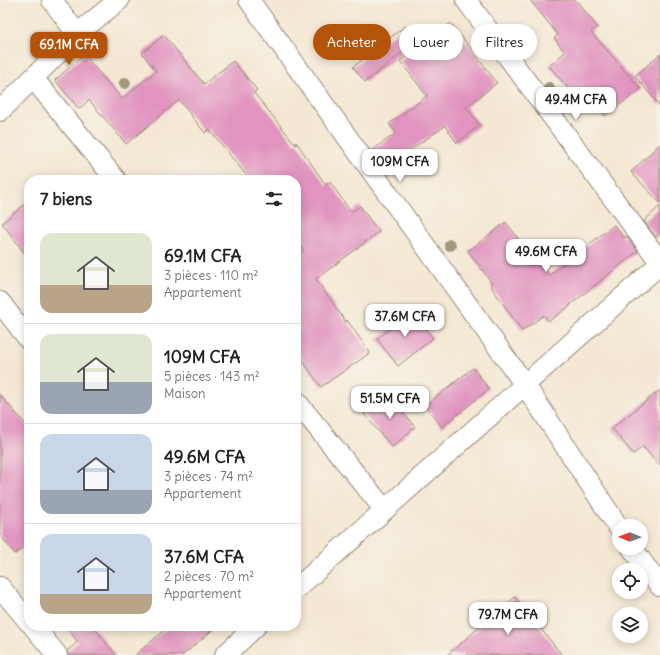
<!DOCTYPE html>
<html lang="fr">
<head>
<meta charset="utf-8">
<style>
	body { margin:0; font-family:Delius,sans-serif; background:#f6f6f6; color:#222; height:100vh; display:flex; flex-direction:column; font-size:15px; white-space:nowrap }
	* { box-sizing:border-box; margin:0 }
	p { font-size:13px; color:#767676 }
	.icon { flex:none; width:22px; height:22px; fill:none; stroke:currentColor; stroke-width:2; stroke-linecap:round; stroke-linejoin:round }
	.map { position:relative; flex:1; overflow:hidden }
	.details { position:absolute; left:24px; top:175px; width:277px; height:456px; display:flex; flex-direction:column; background:#fff; border-radius:16px; box-shadow:0 2px 10px #0003 }
	.details>* { flex:none }
	.banner { position:absolute; left:313px; top:24px; width:287px; height:36px; display:flex; gap:8px }
	.needle { width:26px; rotate:271deg }
	.fabs { position:absolute; left:612px; top:519px; display:grid; gap:8px }
	.fabs a { display:grid; place-items:center; width:36px; height:36px; border-radius:50%; background:#fff; box-shadow:0 2px 10px #0003; font-size:20px }
	.price { position:absolute; translate:-50% -34px; padding:0 9px; border-radius:8px; background:#fff; color:#222; font-size:13px; line-height:26px; filter:drop-shadow(0 1px 2px #0008) }
	.price::after { content:''; position:absolute; left:50%; top:24px; width:12px; height:9px; margin-left:-6px; background:inherit; clip-path:polygon(0 0,100% 0,50% 100%) }
	.price.active { background:#b45309; color:#fff }
	ul { padding:0; list-style:none }
	li { display:flex; align-items:center; gap:12px; height:100px; padding:0 16px }
	li+li { border-top:1px solid #e0e0e0 }
	li span { display:grid; place-items:center; flex:none; width:112px; height:80px; border-radius:12px; color:#555 }
	li>.icon { margin-inline-start:auto }
	span .icon { width:48px; height:48px; fill:#fffc; stroke-width:1 }
	li b { font-size:17px }
	h2 { display:flex; justify-content:space-between; align-items:center; height:48px; padding:0 16px; font-size:17px }
	.chip { padding:0 14px; border-radius:18px; background:#fff; box-shadow:0 2px 10px #0003; font-size:14px; line-height:36px }
	.chip.active { background:#b45309; color:#fff }
	.map>svg:first-child { display:block }
</style>
</head>
<body>
<div class="map">
<svg width="660" height="655" viewBox="0 0 660 655">
	<rect width="100%" height="100%" fill="#f7f3e8"/>
	<filter id="ink" filterUnits="userSpaceOnUse"><feTurbulence type="fractalNoise" baseFrequency=".025" numOctaves="2"/><feDisplacementMap in="SourceGraphic" scale="8" xChannelSelector="R" yChannelSelector="G"/><feConvolveMatrix kernelMatrix="1 2 1 2 8 2 1 2 1" color-interpolation-filters="sRGB"/></filter>
	<filter id="wash" filterUnits="userSpaceOnUse"><feTurbulence type="fractalNoise" baseFrequency=".012" numOctaves="4" result="noise"/><feDisplacementMap in="SourceGraphic" scale="16" xChannelSelector="R" yChannelSelector="G"/><feGaussianBlur stdDeviation="0.9" result="paint"/><feColorMatrix in="noise" values="0 0 0 0 0 0 0 0 0 0 0 0 0 0 0 0 0 1.4 0 .05"/><feComposite in="paint" operator="in"/></filter>
	<g filter="url(#wash)">
		<rect width="100%" height="100%" fill="#f4e7d3"/>
		<g id="blocks">
			<!-- building -->
			<g fill="#e194c0">
				<path d="M 530,0 L 576,0 L 597,27 L 591,32 L 641,89 L 605,116 L 590,95 L 581,103 L 549,66 L 565,52 L 554,38 L 558,35 Z"/>
				<path d="M 451,23 L 497,83 L 466,107 L 480,125 L 457,143 L 445,126 L 384,168 L 371,151 L 396,133 L 389,124 L 427,96 L 400,61 Z"/>
				<path d="M 405,26 L 417,41 L 365,82 L 353,67 Z"/>
				<path d="M 164,35 L 204,84 L 233,61 L 257,90 L 254,93 L 296,145 L 296,142 L 326,185 L 330,182 L 351,212 L 360,206 L 379,232 L 316,279 L 346,322 L 347,320 L 370,353 L 321,387 L 296,351 L 296,252 L 298,255 L 304,251 L 296,240 L 296,180 L 250,180 L 209,129 L 205,133 L 179,100 L 126,144 L 89,100 L 79,109 L 55,80 L 84,55 L 122,99 L 156,71 L 142,53 Z"/>
				<path d="M 660,54 L 660,106 L 635,76 Z"/>
				<path d="M 660,144 L 660,203 L 631,172 Z"/>
				<path d="M 29,201 L 29,259 L 2,223 Z"/>
				<path d="M 660,206 L 660,234 L 656,237 L 644,221 Z"/>
				<path d="M 506,222 L 531,256 L 534,254 L 549,275 L 614,225 L 624,238 L 626,236 L 638,251 L 570,305 L 570,306 L 549,321 L 544,315 L 522,331 L 490,285 L 492,283 L 468,251 Z"/>
				<path d="M 412,311 L 433,338 L 398,366 L 377,339 Z"/>
				<path d="M 473,368 L 489,389 L 442,427 L 425,406 Z"/>
				<path d="M 660,390 L 660,466 L 643,447 L 633,454 L 612,428 Z"/>
				<path d="M 388,394 L 415,427 L 392,447 L 364,414 Z"/>
				<path d="M 0,395 L 29,428 L 29,543 L 15,554 L 0,535 Z"/>
				<path d="M 515,597 L 562,655 L 447,655 Z"/>
				<path d="M 65,626 L 93,626 L 116,655 L 68,655 L 67,651 L 78,642 Z"/>
				<path d="M 170,626 L 217,626 L 183,655 L 135,655 Z"/>
			</g>
		</g>
	</g>
	<g filter="url(#ink)">
		<use href="#blocks" fill-opacity="0" stroke="#988878" stroke-width="1"/>
		<g fill="none" stroke-linecap="round" stroke-linejoin="round">
			<defs>
				<g id="street">
					<path d="M 52,0 L 77,34"/>
					<path d="M 249,0 L 525,385 L 619,528"/>
					<path d="M 466,0 L 660,262"/>
					<path d="M 33,78 L 116,180"/>
					<path d="M 0,111 L 77,34 L 119,0"/>
					<path d="M 0,302 L 29,340"/>
					<path d="M 296,401 L 384,509"/>
					<path d="M 632,548 L 660,586"/>
					<path d="M 0,587 L 29,622"/>
					<path d="M 296,589 L 660,264"/>
					<path d="M 33,626 L 57,655"/>
					<path d="M 225,655 L 256,626"/>
				</g>
			</defs>
			<!-- street casing -->
			<use href="#street" stroke="#988878" stroke-width="22"/>
			<!-- street -->
			<use href="#street" stroke="#fff" stroke-width="20"/>
		</g>
		<!-- trees -->
		<g fill="#a0987b">
			<circle cx="125" cy="83" r="6"/>
			<circle cx="549" cy="88" r="6"/>
			<circle cx="450" cy="245" r="6"/>
		</g>
	</g>
</svg>
<div class="fabs">
<a><svg class="needle" viewBox="-14 -14 28 28"><path d="M0-13l5 13h-10z" fill="#e53935"/><path d="M0 13l5-13h-10z" fill="#767676"/></svg></a>
<a><svg class="icon" aria-label="locate" viewBox="0 0 24 24"><circle cx="12" cy="12" r="6"/><path d="M12 2v4M12 18v4M2 12h4M18 12h4"/></svg></a>
<a><svg class="icon" aria-label="layers" viewBox="0 0 24 24"><path d="M12 4l9 5-9 5-9-5zM3 14l9 5 9-5"/></svg></a>
</div>
<b class="price active" style="left:69px;top:66px">69.1M CFA</b>
<b class="price" style="left:576px;top:121px">49.4M CFA</b>
<b class="price" style="left:400px;top:183px">109M CFA</b>
<b class="price" style="left:546px;top:273px">49.6M CFA</b>
<b class="price" style="left:405px;top:338px">37.6M CFA</b>
<b class="price" style="left:390px;top:420px">51.5M CFA</b>
<b class="price" style="left:508px;top:636px">79.7M CFA</b>
<div class="banner">
<a class="chip active">Acheter</a>
<a class="chip">Louer</a>
<a class="chip">Filtres</a>
</div>
<section class="details">
<h2>7 biens<svg class="icon" aria-label="filters" viewBox="0 0 24 24"><path d="M4 7h16M4 17h16"/><circle cx="9" cy="7" r="2"/><circle cx="15" cy="17" r="2"/></svg></h2>
<ul>
<li><span style="background:linear-gradient(#dfe7d0 65%,#b9a48a 0)"><svg class="icon" aria-label="home" viewBox="0 0 24 24"><path d="M3 11l9-7 9 7M6 9v11h12V9"/></svg></span><div><b>69.1M CFA</b><p>3 pièces · 110 m²</p><p>Appartement</p></div></li>
<li><span style="background:linear-gradient(#dfe7d0 60%,#9aa5b1 0)"><svg class="icon" aria-label="home" viewBox="0 0 24 24"><path d="M3 11l9-7 9 7M6 9v11h12V9"/></svg></span><div><b>109M CFA</b><p>5 pièces · 143 m²</p><p>Maison</p></div></li>
<li><span style="background:linear-gradient(#c9d6e8 70%,#9aa5b1 0)"><svg class="icon" aria-label="home" viewBox="0 0 24 24"><path d="M3 11l9-7 9 7M6 9v11h12V9"/></svg></span><div><b>49.6M CFA</b><p>3 pièces · 74 m²</p><p>Appartement</p></div></li>
<li><span style="background:linear-gradient(#c9d6e8 75%,#b9a48a 0)"><svg class="icon" aria-label="home" viewBox="0 0 24 24"><path d="M3 11l9-7 9 7M6 9v11h12V9"/></svg></span><div><b>37.6M CFA</b><p>2 pièces · 70 m²</p><p>Appartement</p></div></li>
</ul>
</section>
</div>
</body>
</html>
